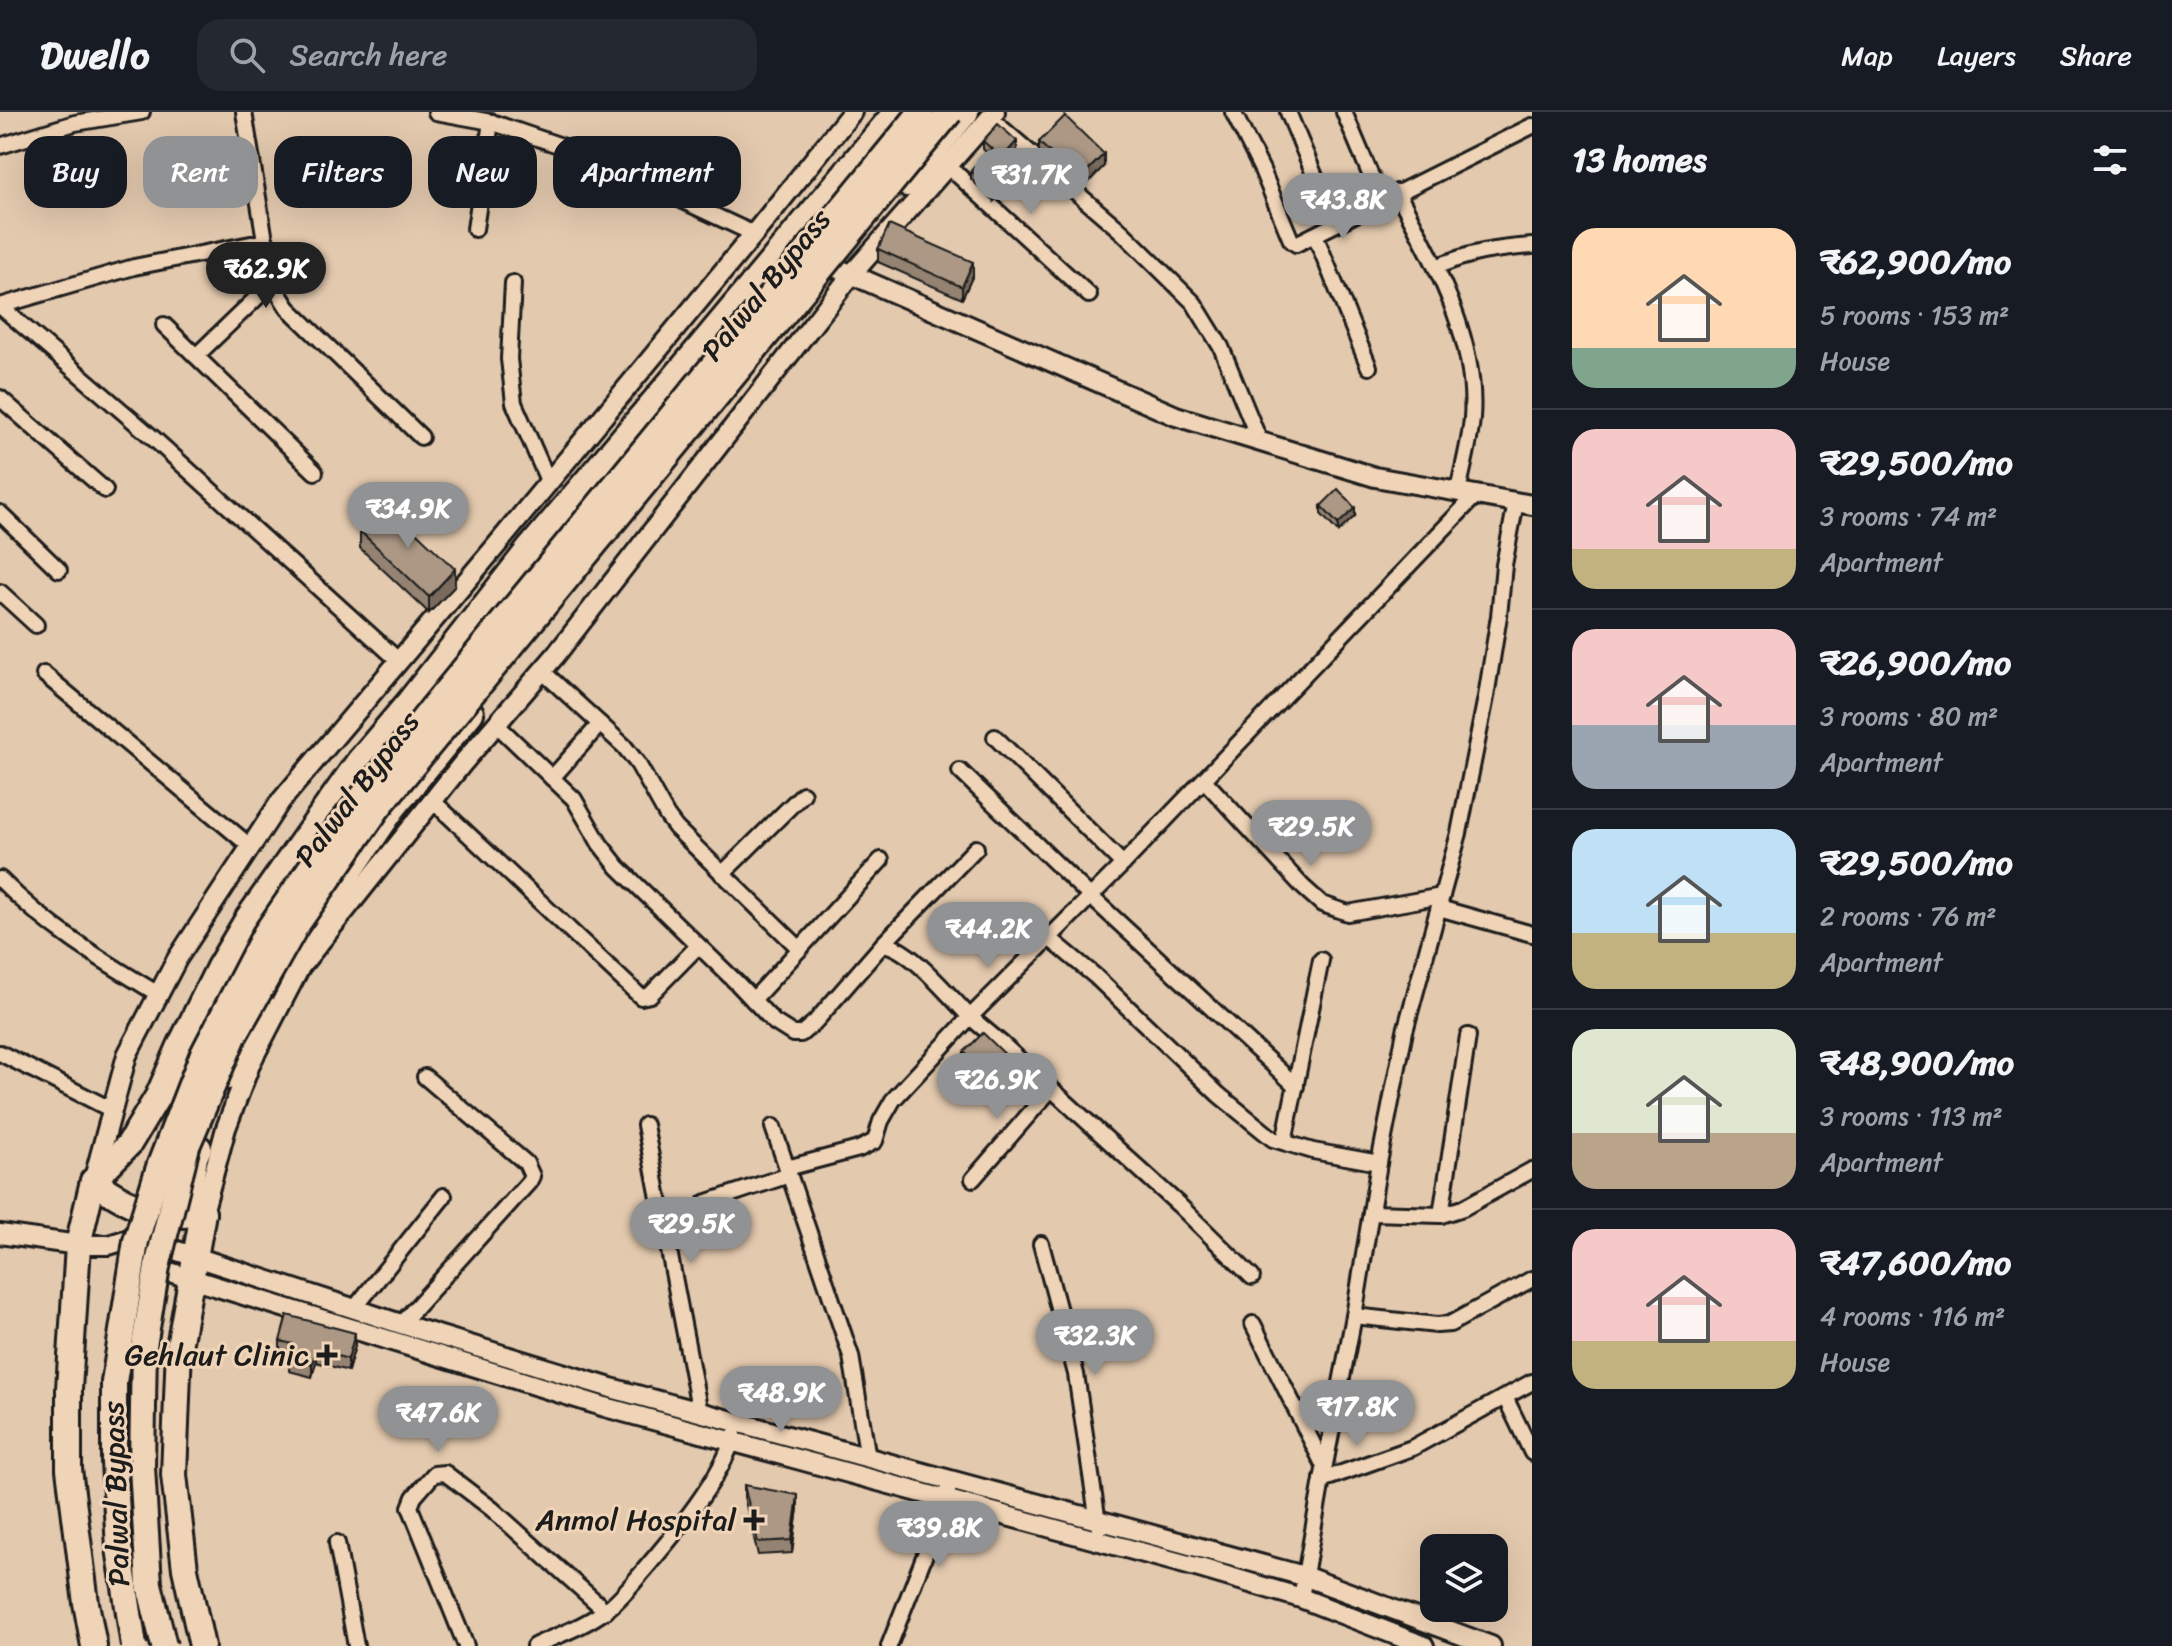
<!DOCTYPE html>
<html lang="en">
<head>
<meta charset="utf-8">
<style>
	body { margin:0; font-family:Sriracha,sans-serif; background:#242831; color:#f1f3f6; height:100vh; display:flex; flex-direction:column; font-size:30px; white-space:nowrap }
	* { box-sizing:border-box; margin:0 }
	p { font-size:26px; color:#9ea1a6 }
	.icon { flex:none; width:44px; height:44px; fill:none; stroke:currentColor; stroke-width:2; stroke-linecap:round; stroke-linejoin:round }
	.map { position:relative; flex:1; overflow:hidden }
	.side { display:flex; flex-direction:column; background:#171b24; width:640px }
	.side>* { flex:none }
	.top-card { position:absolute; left:24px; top:24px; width:760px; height:72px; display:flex; gap:16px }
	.controls { position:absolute; left:1420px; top:1422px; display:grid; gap:16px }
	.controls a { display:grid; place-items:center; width:88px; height:88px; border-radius:16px; background:#171b24; box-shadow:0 8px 32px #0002; font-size:40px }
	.price { position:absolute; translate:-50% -68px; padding:0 18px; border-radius:28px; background:#919294; color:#fff; font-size:26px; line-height:52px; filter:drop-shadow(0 2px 4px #0008) }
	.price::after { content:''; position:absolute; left:50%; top:48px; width:24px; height:18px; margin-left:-12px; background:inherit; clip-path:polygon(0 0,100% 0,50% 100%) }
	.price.selected { background:#222; color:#fff }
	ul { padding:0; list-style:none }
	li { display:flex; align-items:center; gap:24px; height:200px; padding:0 40px }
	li+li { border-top:2px solid #363941 }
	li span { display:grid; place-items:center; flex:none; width:224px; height:160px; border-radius:24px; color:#555 }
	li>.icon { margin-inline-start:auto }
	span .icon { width:96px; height:96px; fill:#fffc; stroke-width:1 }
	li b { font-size:34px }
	h2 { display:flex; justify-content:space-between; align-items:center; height:96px; padding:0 40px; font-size:34px }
	.pill { padding:0 28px; border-radius:24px; background:#171b24; box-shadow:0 8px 32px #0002; font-size:28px; line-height:72px }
	.pill.selected { background:#919294; color:#fff }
	header { display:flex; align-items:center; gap:48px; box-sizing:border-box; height:112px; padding:0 40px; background:#171b24; border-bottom:2px solid #363941 }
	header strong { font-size:38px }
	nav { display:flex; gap:44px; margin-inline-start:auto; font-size:28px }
	.search { width:560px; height:72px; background:#242831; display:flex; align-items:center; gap:20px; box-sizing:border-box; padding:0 28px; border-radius:24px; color:#9ea1a6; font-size:30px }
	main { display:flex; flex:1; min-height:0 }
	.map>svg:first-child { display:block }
</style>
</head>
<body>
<header>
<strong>Dwello</strong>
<div class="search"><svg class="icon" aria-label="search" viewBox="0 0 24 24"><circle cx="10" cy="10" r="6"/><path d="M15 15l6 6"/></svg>Search here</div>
<nav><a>Map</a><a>Layers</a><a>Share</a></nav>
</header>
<main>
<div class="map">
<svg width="1532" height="1534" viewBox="0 0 1532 1534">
	<rect width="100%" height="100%" fill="#e3c9ae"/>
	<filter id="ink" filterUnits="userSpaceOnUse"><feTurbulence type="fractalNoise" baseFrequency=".0125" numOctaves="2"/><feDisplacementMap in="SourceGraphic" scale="16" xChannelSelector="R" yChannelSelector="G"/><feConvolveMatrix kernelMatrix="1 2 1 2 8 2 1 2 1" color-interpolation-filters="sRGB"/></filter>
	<g filter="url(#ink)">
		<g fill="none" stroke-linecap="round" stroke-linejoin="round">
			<defs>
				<g id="street">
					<path d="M 244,0 L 272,171 L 288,196 L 421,325"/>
					<path d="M 436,0 L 491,10 L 576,39 L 754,122"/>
					<path d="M 1233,0 L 1262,58 L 1291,128 L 1296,132 L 1532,14"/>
					<path d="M 1288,0 L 1335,112"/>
					<path d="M 1344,0 L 1381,88"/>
					<path d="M 990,6 L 1121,119 L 1194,191 L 1221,235 L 1260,330"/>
					<path d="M 0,34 L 75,11 L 142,0"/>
					<path d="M 948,54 L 1089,183"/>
					<path d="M 1397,80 C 1433,149 1478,225 1472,306 C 1470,330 1463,355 1458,379"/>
					<path d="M 475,117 L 491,10"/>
					<path d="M 1315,123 L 1369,255"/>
					<path d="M 1436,155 C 1471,140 1494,137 1532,134"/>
					<path d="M 513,171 L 509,247 L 514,291 L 549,371"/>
					<path d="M 0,194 L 152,325 L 399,549"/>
					<path d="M 0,194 L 134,155 L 266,129"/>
					<path d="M 164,213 L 315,360"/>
					<path d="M 196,244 L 272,171"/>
					<path d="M 0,286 L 105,378"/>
					<path d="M 0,401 L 59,458"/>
					<path d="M 0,480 L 36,513"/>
					<path d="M 542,559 L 624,634 L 638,652 L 667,704 L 676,716 L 800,837"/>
					<path d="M 44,562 L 251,735"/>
					<path d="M 496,612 L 574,687 L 600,732 L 618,755 L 737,871 L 774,910 L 793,922 L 801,922 L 815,910 L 883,832 C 910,835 950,885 970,905 L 1123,752 L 1477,382"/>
					<path d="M 995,625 L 1123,752"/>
					<path d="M 960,659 L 1090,784 L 1296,974"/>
					<path d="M 552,666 L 600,612"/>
					<path d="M 1204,668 L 1303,775 L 1322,792 L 1348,801 L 1442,784"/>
					<path d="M 433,689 L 641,885 L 650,883 L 698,834"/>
					<path d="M 722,762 L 803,682"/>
					<path d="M 0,767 C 48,816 100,847 158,882"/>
					<path d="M 1439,796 L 1532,822"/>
					<path d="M 1048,825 L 1095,864 L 1219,983 L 1273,1027 L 1313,1039 L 1379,1051 L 1405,919 L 1459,721 L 1486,585 L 1499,504 L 1504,453 L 1516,390"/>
					<path d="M 883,832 L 976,736"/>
					<path d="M 753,888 L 881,748"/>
					<path d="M 0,941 L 112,998"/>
					<path d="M 645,1013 L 700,1301"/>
					<path d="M 773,1015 L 851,1244 L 868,1346"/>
					<path d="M 1284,1030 L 1321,848"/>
					<path d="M 787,1056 L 859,1037 L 875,1029 L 881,1009 L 893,988 L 970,905 L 1001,931 L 1179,1093 L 1252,1165"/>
					<path d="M 973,1067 L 1051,977"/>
					<path d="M 705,1091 L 789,1063"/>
					<path d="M 1371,1101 L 1441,1103 L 1463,1096 L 1532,1058"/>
					<path d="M 1441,1103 L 1468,924"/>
					<path d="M 1041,1132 L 1076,1262 L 1099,1417"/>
					<path d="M 354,1197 L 444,1084"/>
					<path d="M 1354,1204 L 1437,1213 L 1450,1212 L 1532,1167"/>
					<path d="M 401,1212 L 529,1070 L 532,1064 L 526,1051 L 425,965"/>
					<path d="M 1253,1212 L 1324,1354"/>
					<path d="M 1505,1285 L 1532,1341"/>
					<path d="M 1322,1368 L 1354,1204 L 1379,1051"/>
					<path d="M 337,1431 L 356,1534"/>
					<path d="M 1301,1486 L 1322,1368 L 1412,1336 L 1532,1270"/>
					<path d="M 466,1534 L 410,1395 L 414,1385 L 434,1362 L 445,1361 L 492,1397 L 606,1499"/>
					<path d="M 534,1534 C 558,1523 585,1514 606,1498 C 621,1487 633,1471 645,1457 C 674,1423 722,1366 734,1323"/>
					<path d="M 889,1534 L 946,1389 L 950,1369"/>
				</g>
				<g id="secondary">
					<path d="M 816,147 L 1176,304 L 1375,365 L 1532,393"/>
					<path d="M 94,1066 L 127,943 L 177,847 L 280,690 L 496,434 L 754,122 L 852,0"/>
					<path d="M 203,1101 L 226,1016 L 251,950 L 300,855 L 462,652 L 555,544 L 852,162 L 995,0"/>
					<path d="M 0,1122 L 78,1133 L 109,1133 L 128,1127 L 162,1134 L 401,1212 L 611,1276 L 1304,1464 L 1491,1534"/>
					<path d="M 147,1153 L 605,1295 L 1203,1457 L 1301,1486 L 1424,1534"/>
				</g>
				<g id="highway">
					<path d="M 906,72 L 966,0"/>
					<path d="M 285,855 L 392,698 L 471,601"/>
					<path d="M 228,965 L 263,894"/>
					<path d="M 199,1036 L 195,1045 L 191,1069 L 203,1101 L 179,1235 L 174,1363 L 185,1457 L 202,1534"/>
					<path d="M 93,1069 C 128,1094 160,1109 203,1101"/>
					<path d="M 94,1534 L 86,1491 L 69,1357 L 69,1277 L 78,1133 L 93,1069 L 129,1032 L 158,984 L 180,934 L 219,855 L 248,806 L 359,649 L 409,590 L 529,437 L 695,241 L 896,0"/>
				</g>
			</defs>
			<!-- street casing -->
			<use href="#street" stroke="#1c1c1c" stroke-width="20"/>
			<!-- secondary casing -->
			<use href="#secondary" stroke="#1c1c1c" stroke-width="24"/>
			<!-- highway casing -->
			<use href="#highway" stroke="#1c1c1c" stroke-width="30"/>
			<!-- street -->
			<use href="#street" stroke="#f0d4b7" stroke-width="14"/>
			<!-- secondary -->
			<use href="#secondary" stroke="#f0d4b7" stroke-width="18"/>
			<!-- highway -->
			<use href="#highway" stroke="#f0d4b7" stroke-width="24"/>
			<defs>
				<g id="highway-bridge">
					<path d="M 134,1534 L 119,1436 L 114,1350 L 114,1270 L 136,1129 L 159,1055 L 202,944 L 265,822 L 337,717 L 432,596 L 921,0"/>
					<path d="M 164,1534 L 149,1472 L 142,1355 L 144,1234 L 157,1155 L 187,1034 L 234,924 L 296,814 L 378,696 L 950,0"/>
				</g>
			</defs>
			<!-- highway-bridge casing -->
			<use href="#highway-bridge" stroke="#1c1c1c" stroke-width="30" stroke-linecap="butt"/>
			<!-- highway-bridge -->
			<use href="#highway-bridge" stroke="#f0d4b7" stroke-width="24"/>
		</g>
		<!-- wall -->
		<g fill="#948372" stroke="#1c1c1c" stroke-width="2">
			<path d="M 983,29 L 1017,38 L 1005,51 L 1014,68 L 994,89 L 971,67 L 971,59 L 987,41 L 983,37 Z"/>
			<path d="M 1039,30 L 1104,54 L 1078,81 L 1039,43 Z"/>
			<path d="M 878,137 L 973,163 L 962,187 L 878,150 Z"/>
			<path d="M 1321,394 L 1355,404 L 1338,420 L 1321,402 Z"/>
			<path d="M 360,419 L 455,474 L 429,501 L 360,436 Z"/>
			<path d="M 964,940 L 1016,966 L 998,985 L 964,953 Z"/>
			<path d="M 280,1229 L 355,1234 L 348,1259 L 316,1250 L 312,1265 L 289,1259 L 290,1244 L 280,1241 Z"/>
			<path d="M 744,1373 L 798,1396 L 792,1441 L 758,1443 L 744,1385 Z"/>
		</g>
		<!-- shaded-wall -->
		<g fill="#786a5d" stroke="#1c1c1c" stroke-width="2">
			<path d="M 1017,29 L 1017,38 L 1002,54 L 1002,46 Z"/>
			<path d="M 1104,42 L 1104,54 L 1078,81 L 1078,68 Z"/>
			<path d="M 1014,60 L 1014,68 L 994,89 L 994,80 Z"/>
			<path d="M 973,150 L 973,163 L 962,187 L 962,175 Z"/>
			<path d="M 1355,396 L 1355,404 L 1338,420 L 1338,412 Z"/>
			<path d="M 455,457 L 455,474 L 429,501 L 429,485 Z"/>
			<path d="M 1016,953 L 1016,966 L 998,985 L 998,973 Z"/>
			<path d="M 355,1221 L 355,1234 L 348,1259 L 348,1247 Z"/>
			<path d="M 316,1238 L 316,1250 L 312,1265 L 312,1252 Z"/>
			<path d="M 798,1383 L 798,1396 L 792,1441 L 792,1428 Z"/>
		</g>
		<!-- building -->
		<g fill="#ac9885" stroke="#1c1c1c" stroke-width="2">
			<path d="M 1065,4 L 1104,42 L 1078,68 L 1039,30 Z"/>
			<path d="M 998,12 L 1017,29 L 1002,46 L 983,29 Z"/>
			<path d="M 990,38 L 1014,60 L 994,80 L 971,59 Z"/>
			<path d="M 889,113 L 973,150 L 962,175 L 878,137 Z"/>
			<path d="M 1338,377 L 1355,396 L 1338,412 L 1321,394 Z"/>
			<path d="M 386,392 L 455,457 L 429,485 L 360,419 Z"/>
			<path d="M 983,921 L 1016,953 L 998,973 L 964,940 Z"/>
			<path d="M 287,1203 L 355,1221 L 348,1247 L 316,1238 L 312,1252 L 289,1246 L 293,1232 L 280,1229 Z"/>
			<path d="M 744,1373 L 798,1383 L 792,1428 L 758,1430 Z"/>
		</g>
	</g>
	<!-- markers -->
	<g fill="#1c1c1c" stroke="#f0d4b7" stroke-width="3">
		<path d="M323 1231h8v8h8v8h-8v8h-8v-8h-8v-8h8z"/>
		<path d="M750 1396h8v8h8v8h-8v8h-8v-8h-8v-8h8z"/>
	</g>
	<g text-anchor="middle" stroke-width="6" stroke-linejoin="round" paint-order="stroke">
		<!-- street labels -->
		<g font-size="30" fill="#1c1c1c" stroke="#f0d4b7">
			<text transform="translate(766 173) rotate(-51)" y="10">Palwal Bypass</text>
			<text transform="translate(357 677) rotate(-53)" y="10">Palwal Bypass</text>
			<text transform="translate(116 1382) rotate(-92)" y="10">Palwal Bypass</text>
		</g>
		<!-- poi labels -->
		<g font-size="30" fill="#1c1c1c" stroke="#f0d4b7" text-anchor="end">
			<text x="309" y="1253">Gehlaut Clinic</text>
			<text x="736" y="1418">Anmol Hospital</text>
		</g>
	</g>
</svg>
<div class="controls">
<a><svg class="icon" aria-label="layers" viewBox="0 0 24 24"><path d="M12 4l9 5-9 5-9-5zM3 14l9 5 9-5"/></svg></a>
</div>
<b class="price" style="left:1031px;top:104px">₹31.7K</b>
<b class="price" style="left:1343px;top:129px">₹43.8K</b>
<b class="price selected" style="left:266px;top:198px">₹62.9K</b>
<b class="price" style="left:408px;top:438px">₹34.9K</b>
<b class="price" style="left:1311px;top:756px">₹29.5K</b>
<b class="price" style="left:988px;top:858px">₹44.2K</b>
<b class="price" style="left:997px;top:1009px">₹26.9K</b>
<b class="price" style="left:691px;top:1153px">₹29.5K</b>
<b class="price" style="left:1095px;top:1265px">₹32.3K</b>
<b class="price" style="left:781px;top:1322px">₹48.9K</b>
<b class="price" style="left:1357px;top:1336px">₹17.8K</b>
<b class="price" style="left:438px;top:1342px">₹47.6K</b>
<b class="price" style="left:939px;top:1457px">₹39.8K</b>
<div class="top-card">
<a class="pill">Buy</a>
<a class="pill selected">Rent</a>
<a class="pill">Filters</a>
<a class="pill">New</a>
<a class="pill">Apartment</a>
</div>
</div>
<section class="side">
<h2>13 homes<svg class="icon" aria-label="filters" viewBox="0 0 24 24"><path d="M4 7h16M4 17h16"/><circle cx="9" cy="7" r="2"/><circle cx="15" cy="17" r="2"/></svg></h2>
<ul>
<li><span style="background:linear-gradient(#ffd9b3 75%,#7fa58c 0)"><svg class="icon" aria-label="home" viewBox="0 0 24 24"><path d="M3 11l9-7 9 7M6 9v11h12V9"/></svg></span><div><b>₹62,900/mo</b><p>5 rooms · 153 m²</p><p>House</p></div></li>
<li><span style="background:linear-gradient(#f6c9c9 75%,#c2b280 0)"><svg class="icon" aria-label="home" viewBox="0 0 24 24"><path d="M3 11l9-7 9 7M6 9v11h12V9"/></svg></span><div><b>₹29,500/mo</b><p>3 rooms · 74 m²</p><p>Apartment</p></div></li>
<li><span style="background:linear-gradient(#f6c9c9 60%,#9aa5b1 0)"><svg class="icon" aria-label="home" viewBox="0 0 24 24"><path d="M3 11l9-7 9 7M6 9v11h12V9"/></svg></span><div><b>₹26,900/mo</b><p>3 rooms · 80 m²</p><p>Apartment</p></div></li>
<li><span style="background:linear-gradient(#bfe0f5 65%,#c2b280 0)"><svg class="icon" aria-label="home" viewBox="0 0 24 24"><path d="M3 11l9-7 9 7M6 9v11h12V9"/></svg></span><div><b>₹29,500/mo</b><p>2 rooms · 76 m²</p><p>Apartment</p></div></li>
<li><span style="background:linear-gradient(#dfe7d0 65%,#b9a48a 0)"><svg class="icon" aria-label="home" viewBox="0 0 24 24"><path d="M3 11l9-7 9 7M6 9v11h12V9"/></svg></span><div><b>₹48,900/mo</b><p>3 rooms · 113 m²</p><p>Apartment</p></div></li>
<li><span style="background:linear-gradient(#f6c9c9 70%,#c2b280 0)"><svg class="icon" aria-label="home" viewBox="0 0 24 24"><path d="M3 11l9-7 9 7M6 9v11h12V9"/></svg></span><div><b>₹47,600/mo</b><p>4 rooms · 116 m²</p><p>House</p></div></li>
</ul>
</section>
</main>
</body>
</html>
